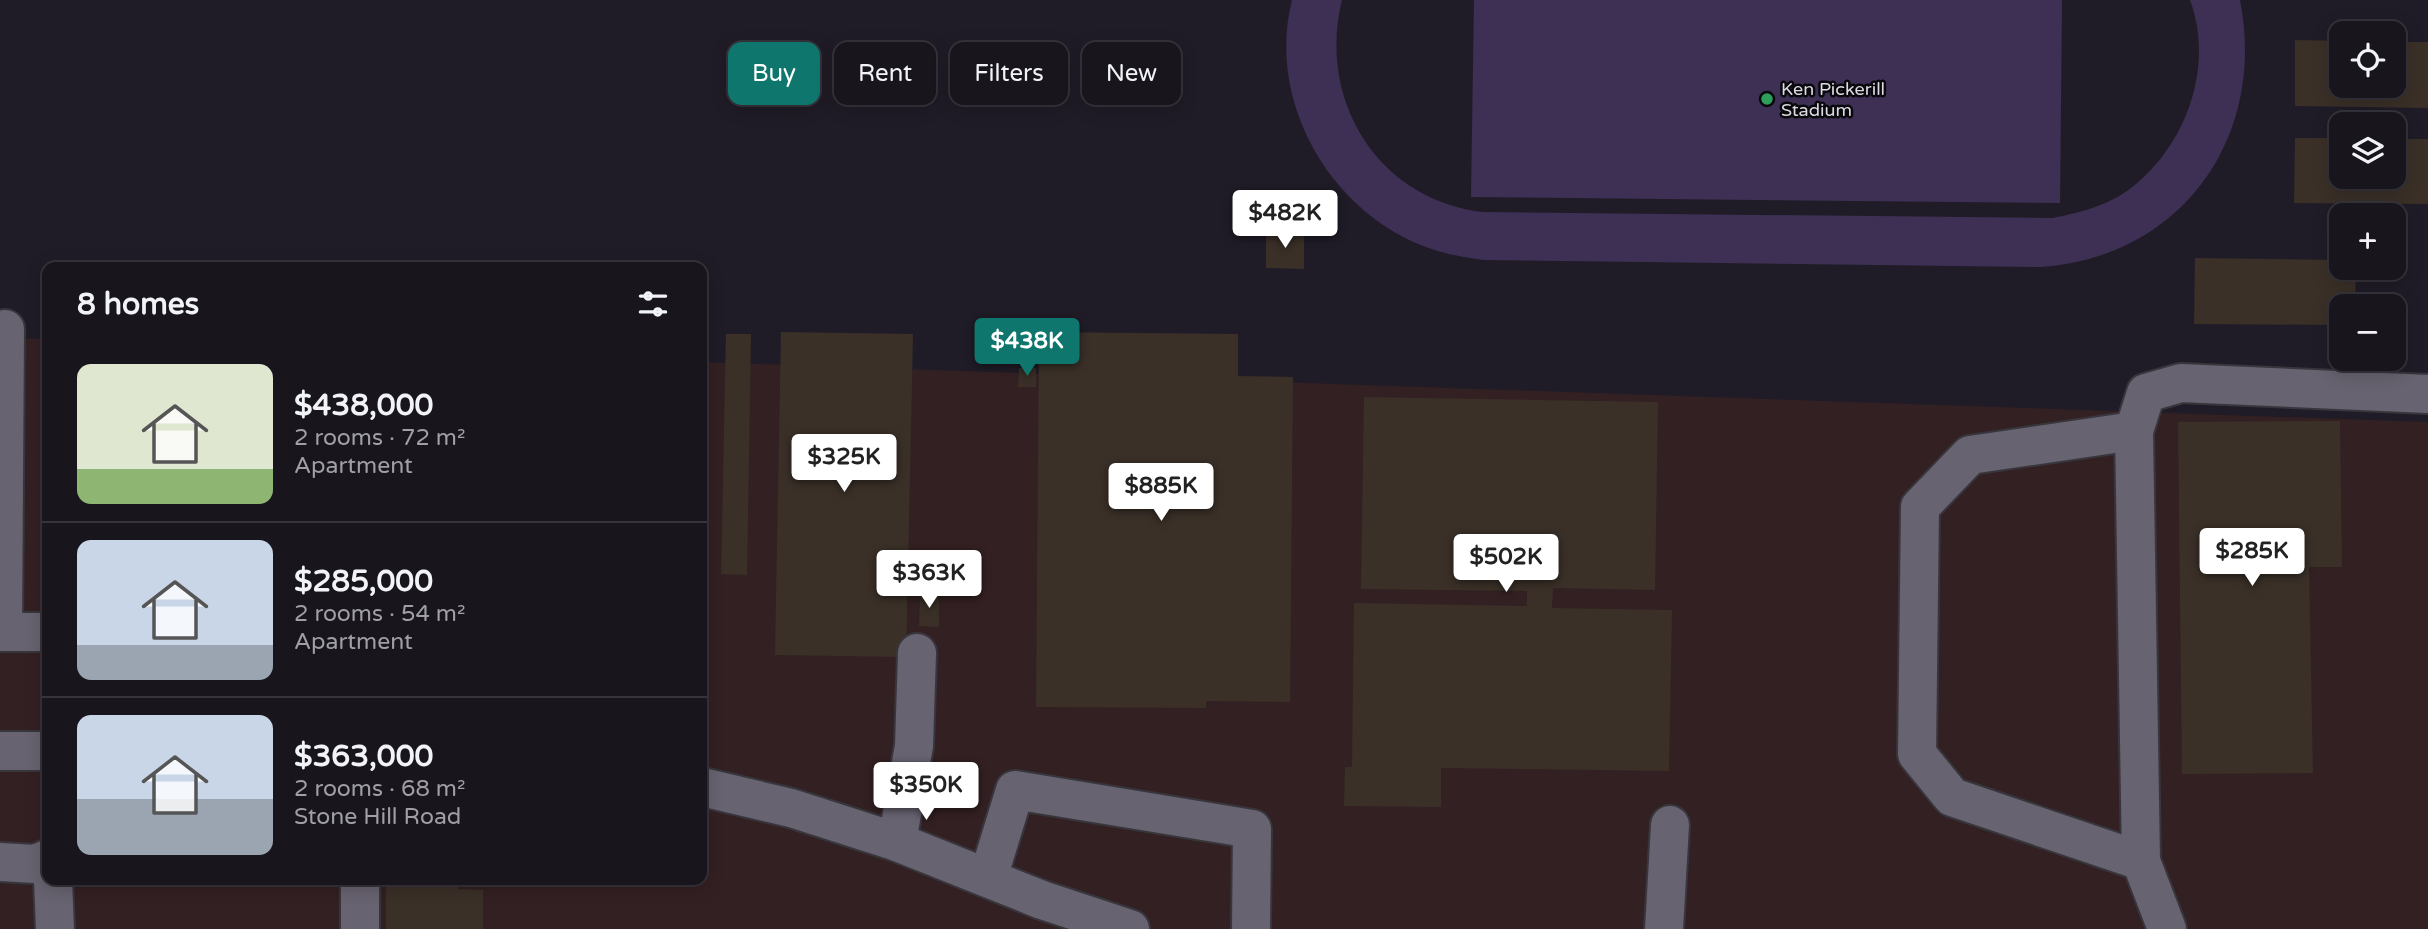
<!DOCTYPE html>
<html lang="en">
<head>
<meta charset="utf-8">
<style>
	body { margin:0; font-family:"Varela Round",sans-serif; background:#25222a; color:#f1f3f6; height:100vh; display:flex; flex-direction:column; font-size:26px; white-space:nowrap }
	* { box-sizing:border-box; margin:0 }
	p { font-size:23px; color:#9f9fa4 }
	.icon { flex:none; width:38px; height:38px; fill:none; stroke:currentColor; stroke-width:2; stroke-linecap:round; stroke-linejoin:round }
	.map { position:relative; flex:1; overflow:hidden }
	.side { position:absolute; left:42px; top:262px; width:665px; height:623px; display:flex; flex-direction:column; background:#18151d; border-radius:14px; box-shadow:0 4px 18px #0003,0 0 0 2px #36343b }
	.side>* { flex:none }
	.top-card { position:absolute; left:728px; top:42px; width:665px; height:63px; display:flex; gap:14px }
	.buttons { position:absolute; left:2329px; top:21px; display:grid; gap:14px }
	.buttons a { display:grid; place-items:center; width:77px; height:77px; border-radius:14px; background:#18151d; box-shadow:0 4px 18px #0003,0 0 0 2px #36343b; font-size:35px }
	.price { position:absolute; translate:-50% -60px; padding:0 16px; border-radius:7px; background:#fff; color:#222; font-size:23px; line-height:46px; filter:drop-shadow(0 2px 4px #0008) }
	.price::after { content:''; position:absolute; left:50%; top:42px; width:21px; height:16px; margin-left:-10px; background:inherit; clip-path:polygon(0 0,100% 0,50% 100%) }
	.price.selected { background:#0f766e; color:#fff }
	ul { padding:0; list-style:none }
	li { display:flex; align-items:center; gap:21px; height:175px; padding:0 35px }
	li+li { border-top:2px solid #36343b }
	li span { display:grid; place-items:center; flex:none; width:196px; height:140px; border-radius:14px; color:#555 }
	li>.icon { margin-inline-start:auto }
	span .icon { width:84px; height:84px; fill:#fffc; stroke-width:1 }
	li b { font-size:30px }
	h2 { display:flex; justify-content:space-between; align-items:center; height:84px; padding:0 35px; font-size:30px }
	.pill { padding:0 24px; border-radius:14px; background:#18151d; box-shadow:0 4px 18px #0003,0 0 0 2px #36343b; font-size:24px; line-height:63px }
	.pill.selected { background:#0f766e; color:#fff }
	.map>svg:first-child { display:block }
</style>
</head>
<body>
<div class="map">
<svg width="2428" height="929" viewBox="0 0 2428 929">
	<rect width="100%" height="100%" fill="#201c27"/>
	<!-- industrial -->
	<path fill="#332022" d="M 0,338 L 47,339 L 47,880 L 702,880 L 702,362 L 2428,422 L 2428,929 L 0,929 Z"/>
	<!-- green -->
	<g fill="#3e3054">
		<path d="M 1292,0 L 1342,0 C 1317,100 1378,200 1483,212 L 2053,218 C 2083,212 2113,204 2136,184 C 2188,141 2214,64 2190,0 L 2240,0 C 2267,137 2182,257 2041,267 L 1484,260 C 1461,257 1438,253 1416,243 C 1326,204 1267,98 1292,0 Z"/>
		<path d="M 1474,0 L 2062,0 L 2060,203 L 1471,197 Z"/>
	</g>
	<!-- building -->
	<g fill="#3a3028">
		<path d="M 2295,40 L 2342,41 L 2342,86 L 2394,86 L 2394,42 L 2428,42 L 2428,108 L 2295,106 Z"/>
		<path d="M 2295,138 L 2342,138 L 2342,177 L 2394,177 L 2394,139 L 2428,139 L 2428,204 L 2294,203 Z"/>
		<path d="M 1266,232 L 1304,232 L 1304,269 L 1266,268 Z"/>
		<path d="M 2195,258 L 2342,260 L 2342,268 L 2356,268 L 2355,306 L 2342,306 L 2342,325 L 2194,324 Z"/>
		<path d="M 781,332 L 913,334 L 906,657 L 775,655 Z"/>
		<path d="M 1039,332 L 1238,334 L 1238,376 L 1293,377 L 1290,702 L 1206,701 L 1206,708 L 1036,707 Z"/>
		<path d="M 726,334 L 751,334 L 747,575 L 721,574 Z"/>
		<path d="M 1019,368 L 1036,368 L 1036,387 L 1018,387 Z"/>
		<path d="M 1364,397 L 1658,402 L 1655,590 L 1553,588 L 1552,608 L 1672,610 L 1669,771 L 1441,768 L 1441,807 L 1344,806 L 1345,767 L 1352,767 L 1354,603 L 1527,606 L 1527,591 L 1361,589 Z"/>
		<path d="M 2340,421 L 2342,567 L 2309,567 L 2313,773 L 2182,774 L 2178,422 Z"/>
		<path d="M 920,594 L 939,594 L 939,627 L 919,626 Z"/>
		<path d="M 386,880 L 458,880 L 458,889 L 483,890 L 483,929 L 386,929 Z"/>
	</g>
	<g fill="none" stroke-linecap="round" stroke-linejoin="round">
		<defs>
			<g id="minor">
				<path d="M 2134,431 L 1970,455 L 1920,507 L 1917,754 L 1952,797 L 2141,861"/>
				<path d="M 0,632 L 3,632 L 5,329"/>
				<path d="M 3,632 L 47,632"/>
				<path d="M 0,751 L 47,751"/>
				<path d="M 702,787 L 791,808 L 897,842 L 1042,900 L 1130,929"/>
				<path d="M 897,842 L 914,746 L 917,653"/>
				<path d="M 0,862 L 35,864 L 47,859"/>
				<path d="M 988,878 L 1015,790 L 1252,829 L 1251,929"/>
				<path d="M 53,880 L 55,929"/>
				<path d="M 360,880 L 360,929"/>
				<path d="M 1664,929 L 1670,825"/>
				<path d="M 2167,929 L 2141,861 L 2134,431 L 2146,393 L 2181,383 L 2428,394"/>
			</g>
		</defs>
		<!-- minor casing -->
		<use href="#minor" stroke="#38363d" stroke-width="42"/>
		<!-- minor -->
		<use href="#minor" stroke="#686370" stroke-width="38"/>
	</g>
	<!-- markers -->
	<circle fill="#2e9e5b" stroke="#09080c" stroke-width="2.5" cx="1767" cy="99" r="7"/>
	<g text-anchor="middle" stroke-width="5" stroke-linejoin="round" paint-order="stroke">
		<!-- poi labels -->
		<g font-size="18" fill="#dddbe2" stroke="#09080c" text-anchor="start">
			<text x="1781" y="95">Ken Pickerill<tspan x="1781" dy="21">Stadium</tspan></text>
		</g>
	</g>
</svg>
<div class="buttons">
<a><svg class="icon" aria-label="locate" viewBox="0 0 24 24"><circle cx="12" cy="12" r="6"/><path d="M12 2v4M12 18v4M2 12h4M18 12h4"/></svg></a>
<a><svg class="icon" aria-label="layers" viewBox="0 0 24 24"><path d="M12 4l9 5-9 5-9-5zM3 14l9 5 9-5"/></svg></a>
<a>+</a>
<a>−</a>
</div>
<b class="price" style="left:1285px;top:250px">$482K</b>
<b class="price selected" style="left:1027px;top:378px">$438K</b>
<b class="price" style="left:844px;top:494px">$325K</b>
<b class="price" style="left:1161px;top:523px">$885K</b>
<b class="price" style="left:2252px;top:588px">$285K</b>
<b class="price" style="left:1506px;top:594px">$502K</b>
<b class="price" style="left:929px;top:610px">$363K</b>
<b class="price" style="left:926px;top:822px">$350K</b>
<div class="top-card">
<a class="pill selected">Buy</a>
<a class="pill">Rent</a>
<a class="pill">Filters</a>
<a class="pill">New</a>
</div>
<section class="side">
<h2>8 homes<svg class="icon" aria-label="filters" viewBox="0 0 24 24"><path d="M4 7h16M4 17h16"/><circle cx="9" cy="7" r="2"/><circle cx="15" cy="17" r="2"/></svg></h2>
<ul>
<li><span style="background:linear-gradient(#dfe7d0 75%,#8fb573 0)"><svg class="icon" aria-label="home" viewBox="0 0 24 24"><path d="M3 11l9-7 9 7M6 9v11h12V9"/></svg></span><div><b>$438,000</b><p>2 rooms · 72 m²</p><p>Apartment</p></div></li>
<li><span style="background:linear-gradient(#c9d6e8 75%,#9aa5b1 0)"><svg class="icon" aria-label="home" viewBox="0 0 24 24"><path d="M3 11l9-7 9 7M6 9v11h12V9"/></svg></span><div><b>$285,000</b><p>2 rooms · 54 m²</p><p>Apartment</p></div></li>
<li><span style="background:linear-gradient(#c9d6e8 60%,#9aa5b1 0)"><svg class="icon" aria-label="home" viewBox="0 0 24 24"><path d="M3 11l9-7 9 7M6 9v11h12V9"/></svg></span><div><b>$363,000</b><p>2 rooms · 68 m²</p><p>Stone Hill Road</p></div></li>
</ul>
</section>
</div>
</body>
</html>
